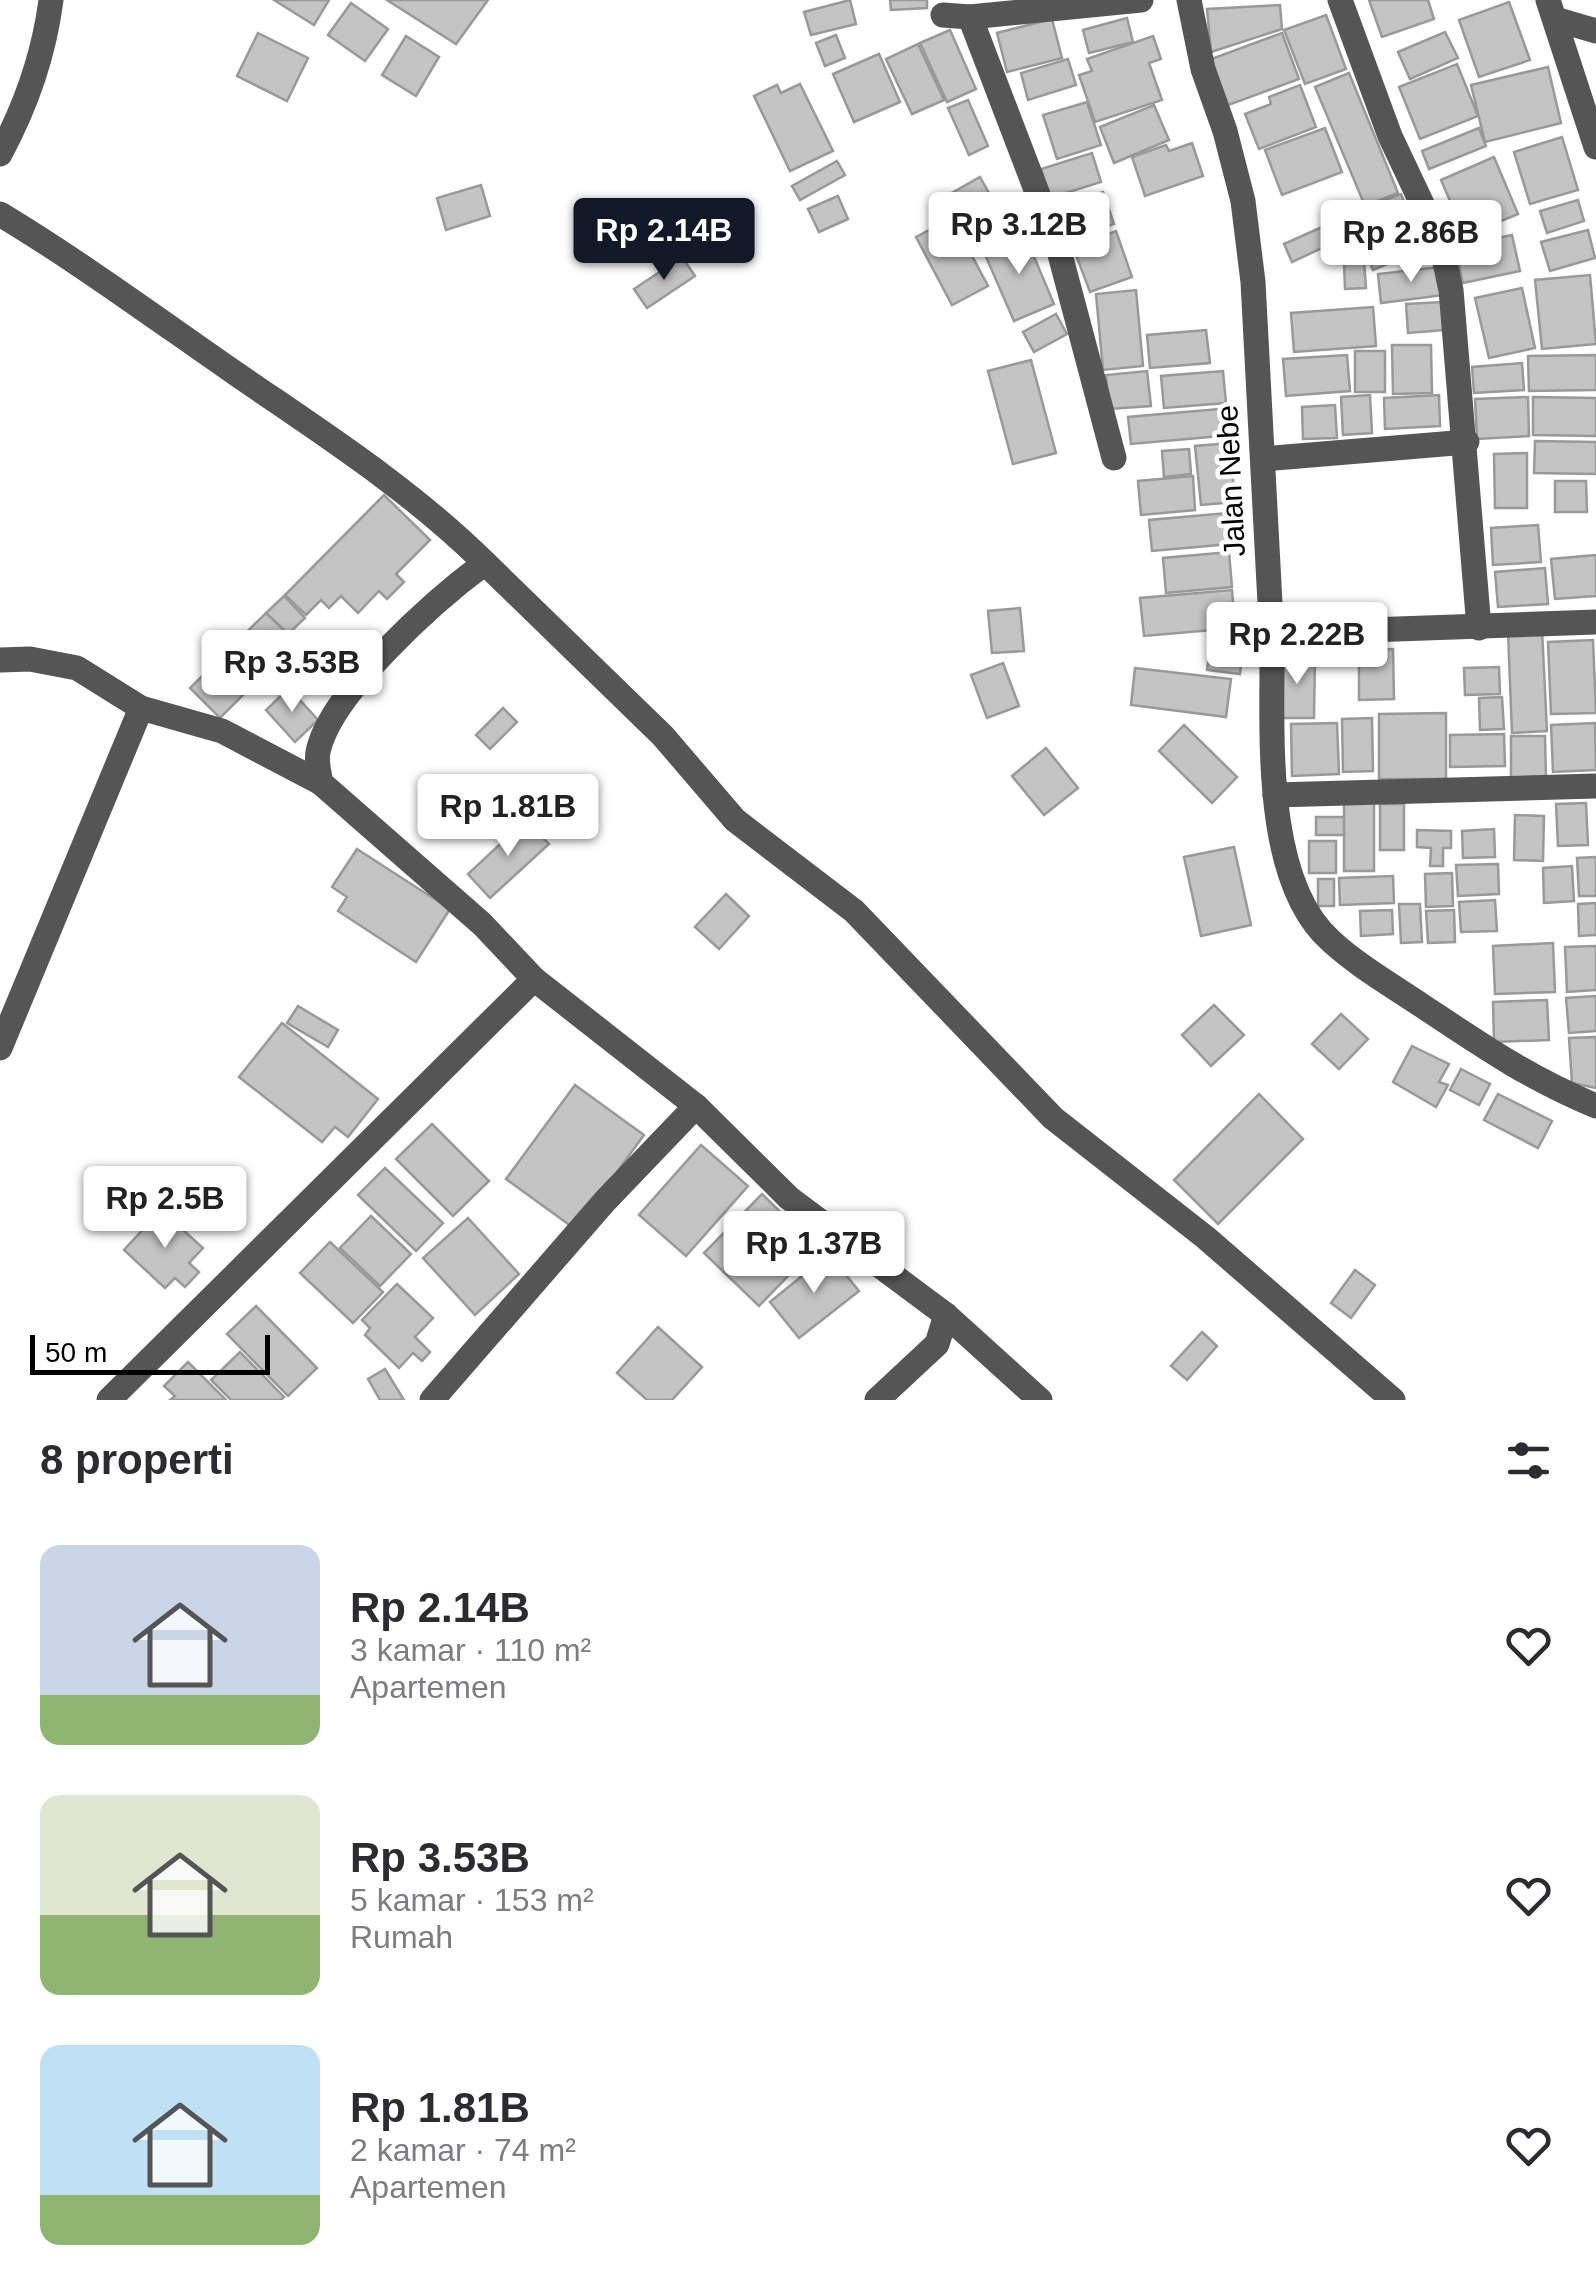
<!DOCTYPE html>
<html lang="id">
<head>
<meta charset="utf-8">
<style>
	body { margin:0; font-family:Helvetica,sans-serif; background:#f7f7f7; color:#2b2b33; height:100vh; display:flex; flex-direction:column; font-size:38px; white-space:nowrap }
	* { box-sizing:border-box; margin:0 }
	p { font-size:32px; color:#7c7c81 }
	.icon { flex:none; width:55px; height:55px; fill:none; stroke:currentColor; stroke-width:2; stroke-linecap:round; stroke-linejoin:round }
	.map { position:relative; height:1400px; overflow:hidden }
	.drawer { display:flex; flex-direction:column; background:#fff; flex:1 }
	.drawer>* { flex:none }
	.scale { position:absolute; left:30px; bottom:25px; width:240px; box-sizing:border-box; padding-left:10px; border:5px solid #000; border-top:0; font-size:28px; line-height:35px; white-space:nowrap; color:#000; -webkit-text-stroke:8px #fff; paint-order:stroke }
	.price { position:absolute; translate:-50% -85px; padding:0 22px; border-radius:10px; background:#fff; color:#222; font-size:32px; line-height:65px; filter:drop-shadow(0 2px 5px #0008) }
	.price::after { content:''; position:absolute; left:50%; top:60px; width:30px; height:22px; margin-left:-15px; background:inherit; clip-path:polygon(0 0,100% 0,50% 100%) }
	.price.active { background:#111827; color:#fff }
	ul { padding:0; list-style:none }
	li { display:flex; align-items:center; gap:30px; height:250px; padding:0 40px }
	li span { display:grid; place-items:center; flex:none; width:280px; height:200px; border-radius:20px; color:#555 }
	li>.icon { margin-inline-start:auto }
	span .icon { width:120px; height:120px; fill:#fffc; stroke-width:1 }
	li b { font-size:42px }
	h2 { display:flex; justify-content:space-between; align-items:center; height:120px; padding:0 40px; font-size:42px }
	.map>svg:first-child { display:block }
</style>
</head>
<body>
<div class="map">
<svg width="1596" height="1400" viewBox="0 0 1596 1400">
	<rect width="100%" height="100%" fill="#fff"/>
	<!-- building -->
	<g fill="#c4c4c4" stroke="#999" stroke-width="2.5">
		<path d="M 274,0 L 329,0 L 314,25 Z"/>
		<path d="M 387,0 L 488,0 L 456,44 Z"/>
		<path d="M 850,0 L 856,24 L 811,35 L 804,12 Z"/>
		<path d="M 890,0 L 927,0 L 927,8 L 891,10 Z"/>
		<path d="M 1369,0 L 1428,0 L 1434,19 L 1382,37 Z"/>
		<path d="M 1509,2 L 1530,60 L 1479,77 L 1459,20 Z"/>
		<path d="M 351,3 L 388,29 L 365,61 L 328,35 Z"/>
		<path d="M 1280,5 L 1282,29 L 1211,52 L 1207,9 Z"/>
		<path d="M 1326,15 L 1346,69 L 1305,84 L 1284,30 Z"/>
		<path d="M 1127,18 L 1133,42 L 1089,53 L 1083,30 Z"/>
		<path d="M 1052,19 L 1062,58 L 1007,72 L 997,33 Z"/>
		<path d="M 950,30 L 976,89 L 947,102 L 920,43 Z"/>
		<path d="M 1445,32 L 1458,58 L 1410,79 L 1398,52 Z"/>
		<path d="M 258,33 L 308,58 L 287,101 L 237,76 Z"/>
		<path d="M 1282,33 L 1299,79 L 1223,107 L 1206,61 Z"/>
		<path d="M 836,35 L 845,58 L 825,66 L 816,43 Z"/>
		<path d="M 406,36 L 439,57 L 416,96 L 382,75 Z"/>
		<path d="M 1153,36 L 1161,59 L 1149,63 L 1162,100 L 1095,122 L 1079,75 L 1092,71 L 1087,59 Z"/>
		<path d="M 918,44 L 944,100 L 912,114 L 886,59 Z"/>
		<path d="M 879,54 L 900,102 L 854,122 L 833,74 Z"/>
		<path d="M 1068,59 L 1076,85 L 1028,100 L 1021,73 Z"/>
		<path d="M 1457,64 L 1478,116 L 1420,139 L 1399,87 Z"/>
		<path d="M 1548,67 L 1561,123 L 1485,142 L 1471,85 Z"/>
		<path d="M 1349,73 L 1398,193 L 1365,206 L 1315,87 Z"/>
		<path d="M 800,84 L 833,151 L 790,171 L 754,96 L 777,85 L 781,93 Z"/>
		<path d="M 1300,85 L 1316,127 L 1259,149 L 1245,114 L 1271,104 L 1269,97 Z"/>
		<path d="M 968,100 L 988,146 L 969,155 L 948,108 Z"/>
		<path d="M 1087,102 L 1101,145 L 1057,159 L 1043,115 Z"/>
		<path d="M 1154,105 L 1169,140 L 1114,163 L 1100,127 Z"/>
		<path d="M 1325,128 L 1342,172 L 1282,195 L 1265,150 Z"/>
		<path d="M 1479,128 L 1486,146 L 1429,169 L 1422,151 Z"/>
		<path d="M 1562,137 L 1578,190 L 1530,204 L 1514,152 Z"/>
		<path d="M 1192,143 L 1203,176 L 1145,196 L 1132,157 L 1166,145 L 1169,151 Z"/>
		<path d="M 1092,153 L 1101,182 L 1050,198 L 1041,169 Z"/>
		<path d="M 1494,157 L 1518,214 L 1465,236 L 1441,180 Z"/>
		<path d="M 837,161 L 845,175 L 800,200 L 792,186 Z"/>
		<path d="M 980,177 L 1001,214 L 971,231 L 950,194 Z"/>
		<path d="M 481,185 L 490,216 L 446,230 L 437,198 Z"/>
		<path d="M 1103,192 L 1114,224 L 1071,238 L 1061,205 Z"/>
		<path d="M 1401,194 L 1409,215 L 1382,225 L 1375,204 Z"/>
		<path d="M 838,196 L 848,219 L 819,232 L 808,209 Z"/>
		<path d="M 1578,200 L 1584,221 L 1547,233 L 1540,211 Z"/>
		<path d="M 1414,216 L 1428,247 L 1373,270 L 1360,239 Z"/>
		<path d="M 952,218 L 988,286 L 952,305 L 916,237 Z"/>
		<path d="M 1340,219 L 1348,236 L 1292,262 L 1284,244 Z"/>
		<path d="M 1588,230 L 1595,258 L 1550,271 L 1541,242 Z"/>
		<path d="M 1116,231 L 1132,277 L 1090,292 L 1073,247 Z"/>
		<path d="M 1024,233 L 1054,304 L 1014,321 L 983,250 Z"/>
		<path d="M 1512,235 L 1520,271 L 1463,283 L 1455,247 Z"/>
		<path d="M 682,257 L 695,276 L 647,308 L 634,289 Z"/>
		<path d="M 1364,261 L 1366,288 L 1345,289 L 1344,262 Z"/>
		<path d="M 1440,267 L 1444,295 L 1381,303 L 1378,274 Z"/>
		<path d="M 1590,275 L 1596,344 L 1542,349 L 1535,280 Z"/>
		<path d="M 1522,288 L 1535,348 L 1489,358 L 1475,298 Z"/>
		<path d="M 1136,290 L 1143,366 L 1103,370 L 1096,294 Z"/>
		<path d="M 1443,302 L 1444,330 L 1408,333 L 1406,304 Z"/>
		<path d="M 1373,307 L 1376,346 L 1294,352 L 1291,313 Z"/>
		<path d="M 1056,314 L 1067,334 L 1034,352 L 1023,332 Z"/>
		<path d="M 1206,330 L 1210,363 L 1150,368 L 1147,335 Z"/>
		<path d="M 1392,345 L 1431,345 L 1432,393 L 1393,394 Z"/>
		<rect x="1355" y="351" width="30" height="41"/>
		<path d="M 1347,355 L 1350,391 L 1286,396 L 1283,359 Z"/>
		<path d="M 1596,355 L 1596,390 L 1529,391 L 1528,356 Z"/>
		<path d="M 1031,360 L 1056,453 L 1013,464 L 988,371 Z"/>
		<path d="M 1522,363 L 1524,390 L 1474,393 L 1472,367 Z"/>
		<path d="M 1147,371 L 1151,406 L 1109,409 L 1106,375 Z"/>
		<path d="M 1223,371 L 1226,403 L 1164,408 L 1161,376 Z"/>
		<path d="M 1370,395 L 1372,433 L 1343,435 L 1341,397 Z"/>
		<path d="M 1439,395 L 1440,426 L 1385,429 L 1384,398 Z"/>
		<path d="M 1528,397 L 1529,436 L 1477,439 L 1475,399 Z"/>
		<path d="M 1533,397 L 1596,398 L 1596,436 L 1533,435 Z"/>
		<path d="M 1335,405 L 1337,438 L 1303,439 L 1302,407 Z"/>
		<path d="M 1230,408 L 1232,435 L 1131,444 L 1128,417 Z"/>
		<path d="M 1535,441 L 1596,442 L 1596,474 L 1534,473 Z"/>
		<path d="M 1230,443 L 1235,502 L 1201,505 L 1195,446 Z"/>
		<path d="M 1189,449 L 1191,474 L 1164,477 L 1162,451 Z"/>
		<path d="M 1527,453 L 1527,508 L 1495,508 L 1494,454 Z"/>
		<path d="M 1193,476 L 1195,510 L 1141,515 L 1138,481 Z"/>
		<path d="M 1555,481 L 1586,481 L 1587,512 L 1555,512 Z"/>
		<path d="M 384,495 L 430,540 L 396,574 L 404,582 L 387,599 L 379,591 L 358,613 L 341,596 L 329,608 L 321,600 L 306,615 L 285,595 Z"/>
		<path d="M 1227,513 L 1230,544 L 1152,551 L 1149,520 Z"/>
		<path d="M 1538,525 L 1541,562 L 1493,565 L 1491,528 Z"/>
		<path d="M 1229,552 L 1232,587 L 1166,593 L 1163,558 Z"/>
		<path d="M 1596,555 L 1596,596 L 1555,599 L 1551,559 Z"/>
		<path d="M 1545,568 L 1548,604 L 1498,607 L 1495,572 Z"/>
		<path d="M 1232,590 L 1235,628 L 1144,636 L 1140,598 Z"/>
		<path d="M 284,596 L 305,618 L 288,634 L 266,613 Z"/>
		<path d="M 1020,608 L 1024,651 L 992,653 L 988,611 Z"/>
		<path d="M 266,613 L 288,634 L 276,646 L 284,654 L 220,718 L 190,688 Z"/>
		<path d="M 1542,630 L 1547,731 L 1512,733 L 1508,632 Z"/>
		<path d="M 1593,640 L 1596,713 L 1551,714 L 1548,642 Z"/>
		<path d="M 1211,643 L 1243,646 L 1240,674 L 1207,670 Z"/>
		<path d="M 1393,649 L 1394,699 L 1359,700 L 1359,650 Z"/>
		<path d="M 1281,655 L 1315,656 L 1314,718 L 1280,718 Z"/>
		<path d="M 1003,663 L 1019,706 L 987,718 L 971,675 Z"/>
		<path d="M 1499,667 L 1500,694 L 1465,695 L 1464,668 Z"/>
		<path d="M 1135,668 L 1231,679 L 1226,717 L 1131,705 Z"/>
		<path d="M 289,688 L 318,720 L 295,742 L 266,710 Z"/>
		<path d="M 1502,697 L 1504,729 L 1480,730 L 1479,698 Z"/>
		<path d="M 503,708 L 517,722 L 490,749 L 476,735 Z"/>
		<path d="M 1446,713 L 1446,779 L 1379,779 L 1379,714 Z"/>
		<path d="M 1372,718 L 1373,771 L 1343,772 L 1342,719 Z"/>
		<path d="M 1337,723 L 1339,774 L 1292,776 L 1291,724 Z"/>
		<path d="M 1595,723 L 1596,770 L 1553,772 L 1551,725 Z"/>
		<path d="M 1184,725 L 1237,777 L 1212,803 L 1159,751 Z"/>
		<path d="M 1504,734 L 1505,766 L 1450,767 L 1450,735 Z"/>
		<path d="M 1511,736 L 1545,736 L 1546,779 L 1511,779 Z"/>
		<path d="M 1046,748 L 1078,788 L 1044,815 L 1012,776 Z"/>
		<rect x="1344" y="802" width="30" height="69"/>
		<path d="M 1586,803 L 1588,845 L 1558,846 L 1556,804 Z"/>
		<rect x="1380" y="804" width="24" height="46"/>
		<path d="M 1515,815 L 1544,816 L 1543,861 L 1514,860 Z"/>
		<rect x="1316" y="817" width="28" height="18"/>
		<path d="M 526,820 L 549,844 L 490,898 L 468,874 Z"/>
		<path d="M 1494,829 L 1495,857 L 1463,858 L 1462,831 Z"/>
		<path d="M 1417,830 L 1451,831 L 1451,848 L 1443,848 L 1443,866 L 1430,866 L 1431,848 L 1417,847 Z"/>
		<rect x="1309" y="841" width="27" height="32"/>
		<path d="M 1234,847 L 1251,925 L 1201,936 L 1184,857 Z"/>
		<path d="M 357,849 L 450,909 L 416,962 L 338,911 L 347,897 L 332,887 Z"/>
		<path d="M 1596,857 L 1596,896 L 1579,896 L 1577,858 Z"/>
		<path d="M 1498,864 L 1499,894 L 1458,896 L 1456,865 Z"/>
		<path d="M 1572,866 L 1574,901 L 1544,903 L 1543,868 Z"/>
		<path d="M 1452,873 L 1453,906 L 1426,907 L 1425,874 Z"/>
		<path d="M 1393,876 L 1394,903 L 1340,905 L 1339,878 Z"/>
		<rect x="1318" y="879" width="16" height="27"/>
		<path d="M 726,894 L 749,916 L 719,949 L 695,927 Z"/>
		<path d="M 1495,900 L 1497,931 L 1461,932 L 1459,902 Z"/>
		<path d="M 1596,903 L 1596,935 L 1579,936 L 1578,904 Z"/>
		<path d="M 1399,904 L 1420,904 L 1422,942 L 1401,943 Z"/>
		<path d="M 1392,910 L 1393,934 L 1361,936 L 1360,911 Z"/>
		<path d="M 1454,910 L 1455,942 L 1428,943 L 1426,911 Z"/>
		<path d="M 1553,943 L 1555,992 L 1495,994 L 1493,946 Z"/>
		<path d="M 1596,946 L 1596,990 L 1567,992 L 1565,947 Z"/>
		<path d="M 1596,996 L 1596,1031 L 1569,1033 L 1566,998 Z"/>
		<path d="M 1547,1000 L 1549,1040 L 1494,1042 L 1493,1002 Z"/>
		<path d="M 1214,1005 L 1244,1035 L 1211,1066 L 1182,1035 Z"/>
		<path d="M 298,1006 L 338,1030 L 328,1047 L 287,1023 Z"/>
		<path d="M 1341,1014 L 1368,1039 L 1339,1069 L 1312,1044 Z"/>
		<path d="M 282,1023 L 378,1099 L 348,1137 L 335,1127 L 322,1142 L 239,1077 Z"/>
		<path d="M 1596,1037 L 1596,1088 L 1572,1083 L 1569,1038 Z"/>
		<path d="M 1412,1046 L 1449,1064 L 1439,1082 L 1448,1085 L 1436,1107 L 1393,1082 Z"/>
		<path d="M 1461,1069 L 1490,1084 L 1479,1105 L 1450,1090 Z"/>
		<path d="M 575,1085 L 644,1135 L 575,1229 L 506,1179 Z"/>
		<path d="M 1259,1094 L 1303,1139 L 1218,1224 L 1174,1180 Z"/>
		<path d="M 1498,1094 L 1552,1121 L 1538,1148 L 1484,1120 Z"/>
		<path d="M 432,1124 L 489,1181 L 453,1216 L 396,1159 Z"/>
		<path d="M 701,1145 L 748,1186 L 686,1256 L 639,1215 Z"/>
		<path d="M 385,1168 L 443,1223 L 416,1251 L 358,1195 Z"/>
		<path d="M 762,1194 L 816,1247 L 759,1306 L 704,1253 Z"/>
		<path d="M 161,1210 L 203,1248 L 189,1263 L 199,1272 L 185,1287 L 175,1278 L 165,1288 L 124,1250 Z"/>
		<path d="M 371,1216 L 411,1254 L 380,1286 L 340,1248 Z"/>
		<path d="M 468,1218 L 519,1274 L 475,1315 L 423,1258 Z"/>
		<path d="M 330,1242 L 383,1292 L 353,1323 L 300,1273 Z"/>
		<path d="M 829,1254 L 859,1291 L 799,1338 L 770,1302 Z"/>
		<path d="M 1355,1270 L 1375,1285 L 1351,1318 L 1331,1303 Z"/>
		<path d="M 397,1284 L 433,1318 L 415,1337 L 430,1352 L 422,1361 L 413,1353 L 399,1368 L 365,1335 L 370,1328 L 362,1320 Z"/>
		<path d="M 256,1306 L 317,1368 L 288,1396 L 227,1334 Z"/>
		<path d="M 658,1327 L 702,1367 L 672,1400 L 647,1400 L 617,1373 Z"/>
		<path d="M 1202,1332 L 1217,1346 L 1187,1380 L 1171,1366 Z"/>
		<path d="M 240,1352 L 284,1397 L 281,1400 L 231,1400 L 211,1380 Z"/>
		<path d="M 188,1362 L 226,1400 L 170,1400 L 175,1396 L 164,1386 Z"/>
		<path d="M 385,1369 L 404,1400 L 380,1400 L 368,1379 Z"/>
	</g>
	<g fill="none" stroke-linecap="round" stroke-linejoin="round">
		<!-- minor -->
		<g stroke="#555" stroke-width="25">
			<path d="M 1189,0 L 1203,69 L 1225,131 L 1243,201 L 1253,282 L 1272,641 L 1368,630 L 1596,622"/>
			<path d="M 1340,0 L 1390,136 L 1441,244 L 1451,290 L 1479,628"/>
			<path d="M 1548,0 L 1596,147"/>
			<path d="M 943,15 L 970,17 L 1141,0"/>
			<path d="M 970,17 L 1058,247 L 1114,458"/>
			<path d="M 1555,19 L 1596,31"/>
			<path d="M 0,154 C 26,106 44,54 51,0"/>
			<path d="M 0,214 C 81,263 157,319 235,373 C 322,433 409,488 485,563 C 435,600 330,693 318,752 C 316,762 319,773 321,783 L 482,924 L 534,979 L 696,1106 L 789,1198 L 946,1315 L 1040,1400"/>
			<path d="M 1263,459 L 1467,442"/>
			<path d="M 485,563 L 663,736 L 735,820 L 854,911 L 1053,1118 L 1205,1237 L 1393,1400"/>
			<path d="M 1272,641 C 1273,727 1261,879 1331,941 C 1358,966 1393,986 1424,1007 C 1484,1047 1529,1078 1596,1106"/>
			<path d="M 0,660 L 30,659 L 77,668 L 141,708 L 222,731 L 321,783"/>
			<path d="M 1275,795 L 1596,786"/>
			<path d="M 0,1048 L 141,708"/>
			<path d="M 109,1400 L 534,979"/>
			<path d="M 432,1400 L 605,1201 L 696,1106"/>
			<path d="M 877,1400 L 937,1344 L 946,1315"/>
		</g>
	</g>
	<g text-anchor="middle" stroke-width="9" stroke-linejoin="round" paint-order="stroke">
		<!-- street labels -->
		<g font-size="30" fill="#000" stroke="#fff">
			<text transform="translate(1231 481) rotate(-93)" y="10">Jalan Nebe</text>
		</g>
	</g>
</svg>
<div class="scale">50 m</div>
<b class="price" style="left:1019px;top:277px">Rp 3.12B</b>
<b class="price active" style="left:664px;top:283px">Rp 2.14B</b>
<b class="price" style="left:1411px;top:285px">Rp 2.86B</b>
<b class="price" style="left:1297px;top:687px">Rp 2.22B</b>
<b class="price" style="left:292px;top:715px">Rp 3.53B</b>
<b class="price" style="left:508px;top:859px">Rp 1.81B</b>
<b class="price" style="left:165px;top:1251px">Rp 2.5B</b>
<b class="price" style="left:814px;top:1296px">Rp 1.37B</b>
</div>
<section class="drawer">
<h2>8 properti<svg class="icon" aria-label="filters" viewBox="0 0 24 24"><path d="M4 7h16M4 17h16"/><circle cx="9" cy="7" r="2"/><circle cx="15" cy="17" r="2"/></svg></h2>
<ul>
<li><span style="background:linear-gradient(#c9d6e8 75%,#8fb573 0)"><svg class="icon" aria-label="home" viewBox="0 0 24 24"><path d="M3 11l9-7 9 7M6 9v11h12V9"/></svg></span><div><b>Rp 2.14B</b><p>3 kamar · 110 m²</p><p>Apartemen</p></div><svg class="icon" aria-label="heart" viewBox="0 0 24 24"><path d="M12 20l-8-8c-3-5 5-10 8-4 3-6 11-1 8 4z"/></svg></li>
<li><span style="background:linear-gradient(#dfe7d0 60%,#8fb573 0)"><svg class="icon" aria-label="home" viewBox="0 0 24 24"><path d="M3 11l9-7 9 7M6 9v11h12V9"/></svg></span><div><b>Rp 3.53B</b><p>5 kamar · 153 m²</p><p>Rumah</p></div><svg class="icon" aria-label="heart" viewBox="0 0 24 24"><path d="M12 20l-8-8c-3-5 5-10 8-4 3-6 11-1 8 4z"/></svg></li>
<li><span style="background:linear-gradient(#bfe0f5 75%,#8fb573 0)"><svg class="icon" aria-label="home" viewBox="0 0 24 24"><path d="M3 11l9-7 9 7M6 9v11h12V9"/></svg></span><div><b>Rp 1.81B</b><p>2 kamar · 74 m²</p><p>Apartemen</p></div><svg class="icon" aria-label="heart" viewBox="0 0 24 24"><path d="M12 20l-8-8c-3-5 5-10 8-4 3-6 11-1 8 4z"/></svg></li>
</ul>
</section>
</body>
</html>
